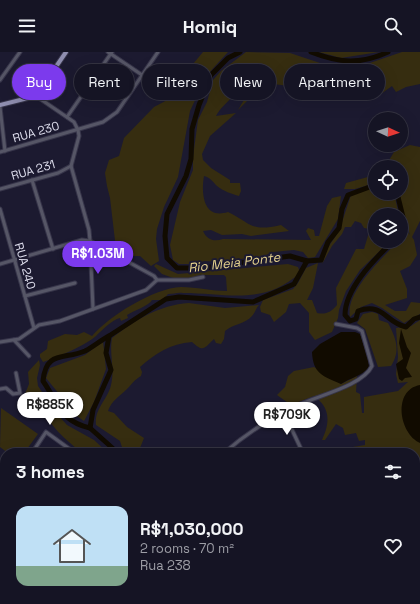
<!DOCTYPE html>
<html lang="en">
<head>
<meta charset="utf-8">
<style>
	body { margin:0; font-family:"Space Grotesk",sans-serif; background:#222131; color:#f1f3f6; height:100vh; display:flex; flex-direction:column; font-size:15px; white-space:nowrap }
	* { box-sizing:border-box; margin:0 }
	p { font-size:13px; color:#9d9ea6 }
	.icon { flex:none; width:22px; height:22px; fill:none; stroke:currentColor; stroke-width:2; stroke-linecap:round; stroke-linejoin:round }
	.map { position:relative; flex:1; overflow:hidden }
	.sheet { position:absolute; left:0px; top:396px; width:420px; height:156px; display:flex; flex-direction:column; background:#151424; border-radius:16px 16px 0 0; box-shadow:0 4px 16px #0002,0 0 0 1px #343341 }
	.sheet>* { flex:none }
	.hud { position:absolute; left:12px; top:12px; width:396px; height:36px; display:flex; gap:8px }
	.needle { width:26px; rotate:93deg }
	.tools { position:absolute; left:368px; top:60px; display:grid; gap:8px }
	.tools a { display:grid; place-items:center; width:40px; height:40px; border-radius:50%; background:#151424; box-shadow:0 4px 16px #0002,0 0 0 1px #343341; font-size:20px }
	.price { position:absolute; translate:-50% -34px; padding:0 9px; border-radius:14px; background:#fff; color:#222; font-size:13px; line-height:26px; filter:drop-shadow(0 1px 2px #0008) }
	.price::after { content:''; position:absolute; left:50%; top:24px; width:12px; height:9px; margin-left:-6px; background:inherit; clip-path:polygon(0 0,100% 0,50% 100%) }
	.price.current { background:#7c3aed; color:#fff }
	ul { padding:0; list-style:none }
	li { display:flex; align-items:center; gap:12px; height:100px; padding:0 16px }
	li span { display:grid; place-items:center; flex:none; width:112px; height:80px; border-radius:12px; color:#555 }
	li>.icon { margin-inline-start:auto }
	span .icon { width:48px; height:48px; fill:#fffc; stroke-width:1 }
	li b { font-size:17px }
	h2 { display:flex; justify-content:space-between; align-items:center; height:48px; padding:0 16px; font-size:17px }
	.tag { padding:0 14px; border-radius:18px; background:#151424; box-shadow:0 4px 16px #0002,0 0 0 1px #343341; font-size:14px; line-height:36px }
	.tag.current { background:#7c3aed; color:#fff }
	header { display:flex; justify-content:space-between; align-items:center; height:52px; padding:0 16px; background:#151424; font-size:18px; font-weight:700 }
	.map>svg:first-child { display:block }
</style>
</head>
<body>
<header><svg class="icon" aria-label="menu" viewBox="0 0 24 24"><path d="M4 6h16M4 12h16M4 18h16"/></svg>Homiq<svg class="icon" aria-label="search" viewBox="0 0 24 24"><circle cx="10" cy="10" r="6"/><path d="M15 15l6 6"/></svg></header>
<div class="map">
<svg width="420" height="552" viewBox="0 0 420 552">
	<rect width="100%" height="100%" fill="#1c1a30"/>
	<!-- green -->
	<g fill="#362d10" fill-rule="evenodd">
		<path d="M 203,0 L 228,0 L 207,23 L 190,59 L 178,125 L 164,155 L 157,177 L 156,187 L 159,209 L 151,214 L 140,204 L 123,204 L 116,197 L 110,146 L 107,134 L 105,121 L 109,108 L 119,104 L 124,86 L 154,55 L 173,45 L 182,24 L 194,23 L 193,12 Z"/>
		<path d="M 246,0 L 290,1 L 335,16 L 358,15 L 402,0 L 420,0 L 420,32 L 406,35 L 396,40 L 392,34 L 381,42 L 363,40 L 350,42 L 258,30 L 251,45 L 238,58 L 248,41 L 255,19 C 244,25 240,36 232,45 C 226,52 220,56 216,64 L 236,61 L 210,84 L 202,102 L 203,108 L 211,116 L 230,128 L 230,131 L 240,131 L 241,139 L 239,144 C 232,142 223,139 217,134 C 212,129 211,126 204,124 C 201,141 203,168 228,160 C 252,172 251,180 281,173 L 289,179 L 251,184 L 242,182 L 222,183 L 211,178 L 203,179 C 207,188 214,190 223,187 L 311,188 L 306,179 L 308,176 L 314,178 L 315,184 L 319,184 L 327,154 L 332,146 L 341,144 L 338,167 L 315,205 L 308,206 L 303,200 L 294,198 L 273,200 L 256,207 L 247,206 L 223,210 L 204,209 L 197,212 L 179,212 L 173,208 L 170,193 L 180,150 L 193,118 L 193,105 L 198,68 L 207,50 L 213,28 L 221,19 ZM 372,15 L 372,26 L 358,29 L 357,22 L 360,25 Z"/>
		<path d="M 319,0 L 379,0 L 341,6 Z"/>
		<path d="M 410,93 L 420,95 L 420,169 L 412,185 L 414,188 L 417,203 L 410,214 L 400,219 L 407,237 L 407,246 L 385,253 L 395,259 L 406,259 L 411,250 L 420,251 L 420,262 L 404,271 L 382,256 L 372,251 L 361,255 L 350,265 C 345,240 382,207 398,189 L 401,189 L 401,186 L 407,179 L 410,183 L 400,152 L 401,115 L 385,115 L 394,100 Z"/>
		<path d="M 375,123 L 375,131 L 355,137 L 344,137 L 346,131 Z"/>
		<path d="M 375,135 L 375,141 L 394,141 L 399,163 L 375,163 L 375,189 L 390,189 L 360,218 L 346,239 L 339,258 L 338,266 L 332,280 L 315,288 L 309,280 L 309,261 L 300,251 L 289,252 L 286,260 L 274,270 L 270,263 L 261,260 L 260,255 L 263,248 L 293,237 L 298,231 L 306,216 L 318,211 L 313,236 L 307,248 L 312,248 L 317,261 C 326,263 331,260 337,253 L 336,236 L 356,197 L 364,197 L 370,177 L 364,176 L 361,171 L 355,169 L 351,175 L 345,175 L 342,182 L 332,194 L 322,212 L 327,197 L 339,179 L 351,143 Z"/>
		<path d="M 156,212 L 178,222 L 288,212 L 298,215 L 300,221 C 263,254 228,241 183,241 C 178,240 173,242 168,242 L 163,248 L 152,248 C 149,254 133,259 127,263 L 128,266 L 121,269 L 120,266 C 112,268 102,278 96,284 C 88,292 54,307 43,310 L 40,305 L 40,302 L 47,297 L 48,289 L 65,282 L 77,283 L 84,280 L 92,284 C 109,264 154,236 181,235 C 197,235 211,239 227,239 L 226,225 L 224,223 L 200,223 L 190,227 L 176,227 L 162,222 L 154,214 Z"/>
		<path d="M 189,251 L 225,256 L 259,253 C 256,256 255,261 252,264 C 245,272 233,272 225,279 L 224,287 L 221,292 L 216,291 L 214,287 C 204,296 204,301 192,290 C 170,292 156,301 140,315 L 142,320 L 141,324 C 134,328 133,331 127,337 C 119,345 112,348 108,359 L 114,361 L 127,375 L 144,386 L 138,401 L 124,401 L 120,389 L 96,373 C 94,357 108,347 111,333 C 115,317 109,302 112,286 C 135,268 159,253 189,251 Z"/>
		<path d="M 372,260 L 378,262 L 379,268 L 388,271 C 396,286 401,299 391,314 L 378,315 L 365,277 L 357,271 L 363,262 Z"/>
		<path d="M 420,268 L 420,429 L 415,429 L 415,401 L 316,401 L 365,393 L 365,388 L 359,389 L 356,381 L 345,383 L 343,376 L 336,372 L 325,388 L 322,388 C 330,371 331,356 314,344 L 291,353 L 277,343 L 285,335 L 288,324 L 294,319 L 314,315 L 341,332 L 357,324 L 356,340 L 360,342 L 362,361 L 364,361 L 364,345 L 398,339 L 408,330 L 398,331 L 396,322 L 398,305 L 396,276 L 411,274 Z"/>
		<path d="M 103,289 L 106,317 L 94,350 L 84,369 L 71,360 L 60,343 L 46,326 L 50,316 L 85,303 Z"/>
		<path d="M 39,308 L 40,313 L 37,326 L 38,334 L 58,363 L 67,373 L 94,388 L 108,401 L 82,401 C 65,387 49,374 41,353 L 30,351 L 25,342 L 29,332 L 28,320 Z"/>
		<path d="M 1,356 L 38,382 L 24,401 L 8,401 L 0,395 Z"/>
		<path d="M 106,547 L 138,547 L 138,551 L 104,552 Z"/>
		<path d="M 158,547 L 231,547 L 229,552 L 157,552 Z"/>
	</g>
	<!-- water -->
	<g fill="#110b00">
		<path d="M 401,277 L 407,295 L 411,301 L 406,316 L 412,325 L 405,326 L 402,329 L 399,327 L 396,312 L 403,307 L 399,291 Z"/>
		<path d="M 341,280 L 355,280 L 360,282 L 368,307 L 369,316 C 361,324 350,326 341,332 C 323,324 313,322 312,300 L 320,292 Z"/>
		<path d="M 420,333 L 420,391 C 399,382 392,338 420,333 Z"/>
	</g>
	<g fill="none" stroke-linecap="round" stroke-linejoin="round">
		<!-- river -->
		<g stroke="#110b00" stroke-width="5">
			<path d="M 240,0 L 228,6 L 211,23 L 199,53 L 192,77 L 191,107 L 186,124 L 167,162 L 165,184 L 167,206 L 177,216 L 204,216 L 290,204 L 307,209 L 321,208 L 328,190 L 339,176 L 342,157 L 348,143 L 375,133"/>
			<path d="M 311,0 C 339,11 360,13 388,0"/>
			<path d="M 397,141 L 405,173 L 401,182"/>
			<path d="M 393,189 C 375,207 345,236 345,263 L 350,269 L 356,267 L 358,259 C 383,250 385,270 406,275 L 414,267 L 420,265"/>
			<path d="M 90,376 C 60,369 59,352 43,329 C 46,298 64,308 85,299 C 93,295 101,288 109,284"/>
			<path d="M 118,401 L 90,376 L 93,358 L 111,318 L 106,301 L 109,284 L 166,247 L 179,245 L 253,250 L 294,232 L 307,209"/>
			<path d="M 146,552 L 146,547"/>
		</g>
		<defs>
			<g id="minor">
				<path d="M 108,0 L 142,23"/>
				<path d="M 0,28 L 20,0"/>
				<path d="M 0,55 L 5,99"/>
				<path d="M 67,65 L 112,0"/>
				<path d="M 0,100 L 103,70 L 117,60 L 158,0"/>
				<path d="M 32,128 L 53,197"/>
				<path d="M 0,137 L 58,121 L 71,114"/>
				<path d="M 0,157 L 34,276"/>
				<path d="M 0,212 L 82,188 L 90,189 L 93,257"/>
				<path d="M 157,228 L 189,228 L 203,225"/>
				<path d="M 25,244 L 75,231"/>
				<path d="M 14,288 L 29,304"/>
				<path d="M 0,290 L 19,287 L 39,273 L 60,269 L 146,238 L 157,228 L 154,224 L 90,189 L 89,178 L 71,114 L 79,84 L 78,78 L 74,70 L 36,44"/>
				<path d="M 0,337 L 6,336 L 13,342 L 20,341 L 16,321"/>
				<path d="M 284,361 L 303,401"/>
				<path d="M 32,401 L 46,380 L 75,401"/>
				<path d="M 224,401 C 247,381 275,363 303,351 C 321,343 363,333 372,314 L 362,279 L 357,276 L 336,272"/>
				<path d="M 415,432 L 420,433"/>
				<path d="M 415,438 L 420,438"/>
				<path d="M 0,440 L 5,433"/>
				<path d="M 415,460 L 420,477"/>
				<path d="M 0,470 L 5,473"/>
				<path d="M 3,491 L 5,489"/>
				<path d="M 418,496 L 420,503"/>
				<path d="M 0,541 L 5,534"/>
				<path d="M 288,547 L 289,552"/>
				<path d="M 337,547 L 338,552"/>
				<path d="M 385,547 L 386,552"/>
				<path d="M 241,552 L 242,547"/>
				<path d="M 245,552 L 246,547"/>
				<path d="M 399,552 L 420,546"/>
			</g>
			<g id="major">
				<path d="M 0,53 L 36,44 L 66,0"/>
				<path d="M 0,544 L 12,552"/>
				<path d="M 0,548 L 6,552"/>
			</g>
		</defs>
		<!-- minor casing -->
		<use href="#minor" stroke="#37354a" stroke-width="5"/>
		<!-- major casing -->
		<use href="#major" stroke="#37354a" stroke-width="6"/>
		<!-- minor -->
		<use href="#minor" stroke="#565666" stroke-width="3"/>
		<!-- major -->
		<use href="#major" stroke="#8f8eb0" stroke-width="4"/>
	</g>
	<g text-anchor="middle" stroke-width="4" stroke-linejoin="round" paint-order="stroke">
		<!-- street labels -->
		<g font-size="12" fill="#ddddec" stroke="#1c1a30">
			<text transform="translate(36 80) rotate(-16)" y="4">RUA 230</text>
			<text transform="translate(33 118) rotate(-16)" y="4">RUA 231</text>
			<text transform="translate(25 214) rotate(74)" y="4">RUA 240</text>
		</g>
		<!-- water labels -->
		<g font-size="13" font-style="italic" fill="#e3d08d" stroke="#1c1a30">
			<text transform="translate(234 210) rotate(-7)" y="5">Rio Meia Ponte</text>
		</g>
	</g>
</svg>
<div class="tools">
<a><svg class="needle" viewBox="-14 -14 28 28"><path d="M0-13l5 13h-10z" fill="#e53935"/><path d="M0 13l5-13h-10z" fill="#9d9ea6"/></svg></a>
<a><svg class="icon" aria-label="locate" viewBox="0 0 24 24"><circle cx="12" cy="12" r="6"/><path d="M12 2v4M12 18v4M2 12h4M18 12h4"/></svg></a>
<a><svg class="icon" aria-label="layers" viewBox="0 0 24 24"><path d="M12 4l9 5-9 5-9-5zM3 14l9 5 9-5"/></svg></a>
</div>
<b class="price current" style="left:98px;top:223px">R$1.03M</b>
<b class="price" style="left:50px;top:374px">R$885K</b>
<b class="price" style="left:287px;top:384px">R$709K</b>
<div class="hud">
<a class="tag current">Buy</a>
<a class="tag">Rent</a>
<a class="tag">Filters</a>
<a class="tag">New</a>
<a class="tag">Apartment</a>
</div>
<section class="sheet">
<h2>3 homes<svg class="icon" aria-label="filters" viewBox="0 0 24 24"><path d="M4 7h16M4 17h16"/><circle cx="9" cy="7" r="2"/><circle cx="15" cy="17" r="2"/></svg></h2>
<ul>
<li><span style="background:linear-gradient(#bfe0f5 75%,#7fa58c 0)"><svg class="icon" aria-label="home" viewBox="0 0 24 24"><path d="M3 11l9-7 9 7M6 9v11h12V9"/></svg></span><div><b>R$1,030,000</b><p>2 rooms · 70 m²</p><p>Rua 238</p></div><svg class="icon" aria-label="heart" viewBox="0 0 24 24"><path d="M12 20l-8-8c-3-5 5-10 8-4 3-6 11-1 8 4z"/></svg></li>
</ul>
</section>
</div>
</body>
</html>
